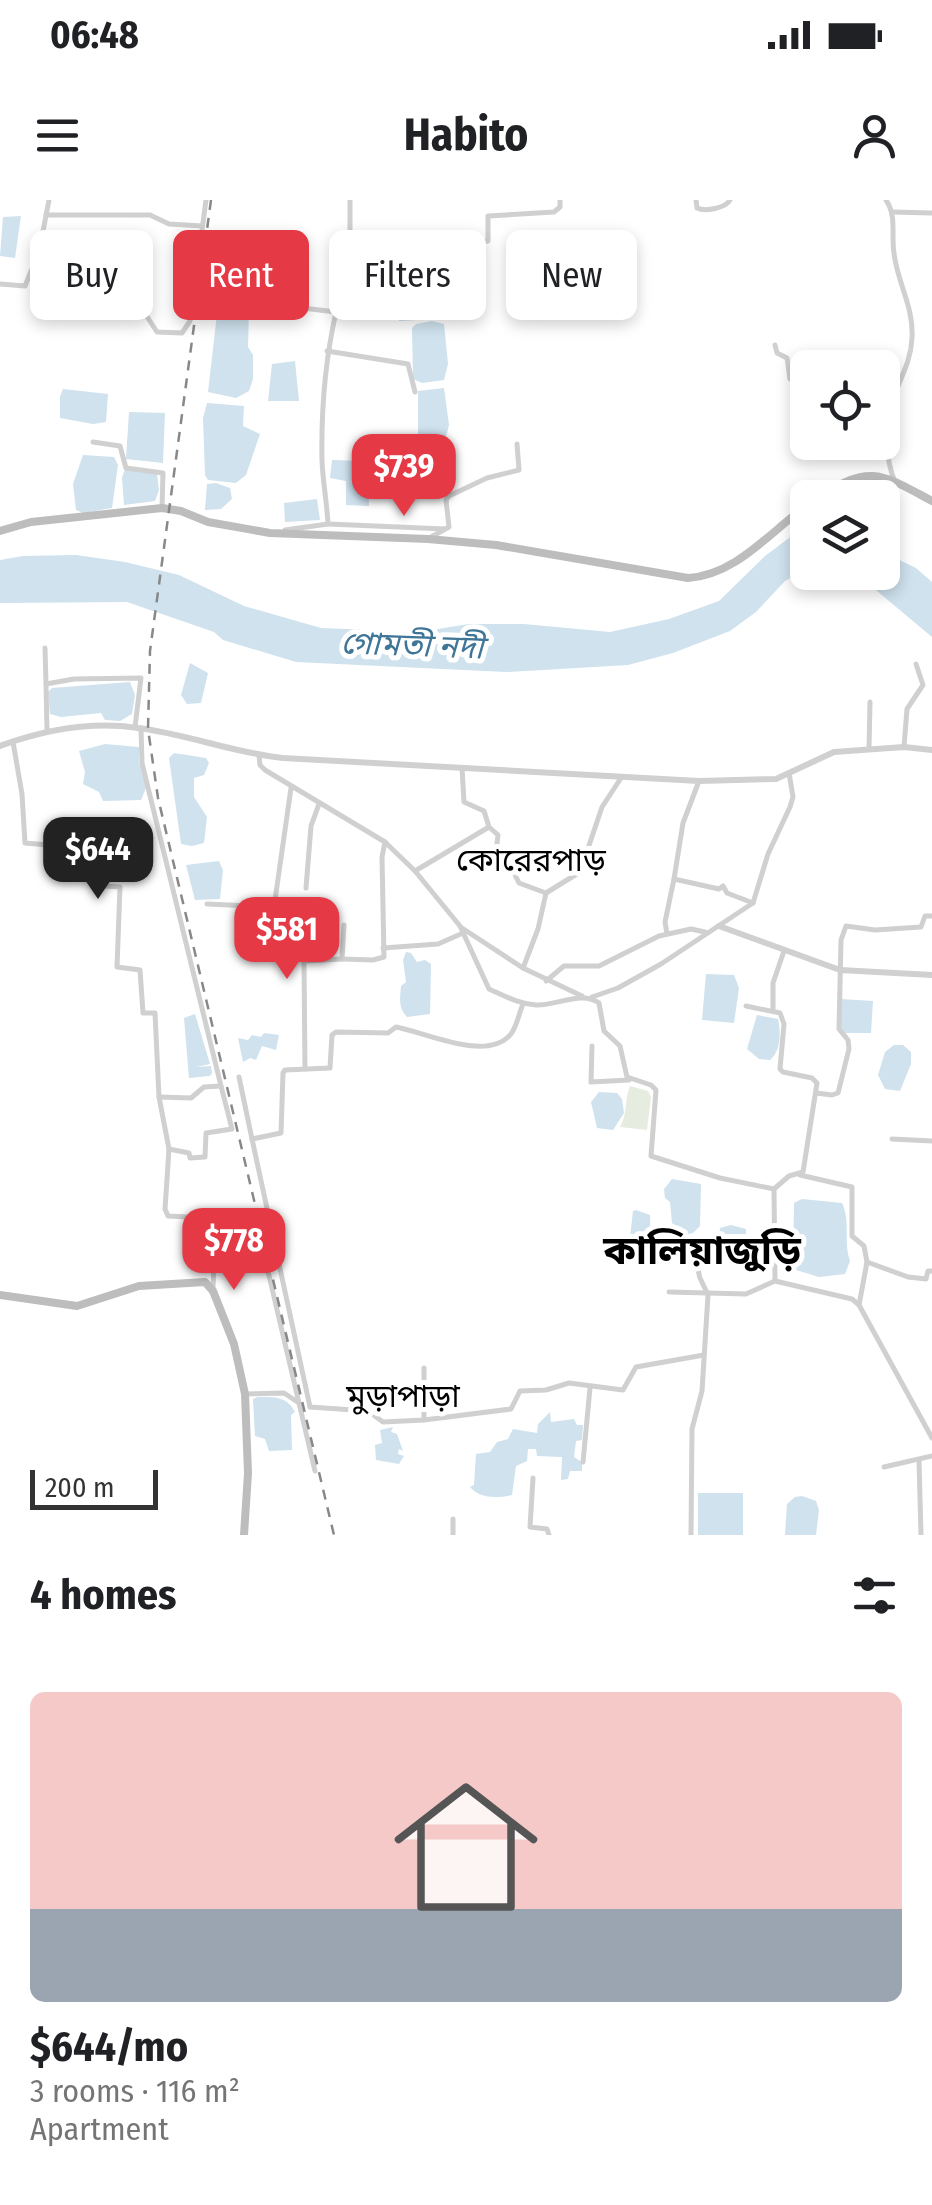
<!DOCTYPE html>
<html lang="en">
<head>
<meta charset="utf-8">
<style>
	body { margin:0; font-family:"Fira Sans Condensed","Noto Sans Bengali",sans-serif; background:#f6f6f6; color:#202124; height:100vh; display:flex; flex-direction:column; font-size:38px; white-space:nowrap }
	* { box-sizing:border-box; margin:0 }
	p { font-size:32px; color:#757577 }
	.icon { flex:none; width:55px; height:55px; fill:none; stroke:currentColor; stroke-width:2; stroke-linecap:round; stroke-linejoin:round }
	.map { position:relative; height:1335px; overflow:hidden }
	.side { display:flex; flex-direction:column; background:#fff; flex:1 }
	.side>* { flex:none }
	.hud { position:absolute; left:30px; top:30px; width:872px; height:90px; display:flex; gap:20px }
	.controls { position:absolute; left:790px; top:150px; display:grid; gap:20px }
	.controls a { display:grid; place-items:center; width:110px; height:110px; border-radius:15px; background:#fff; box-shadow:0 5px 15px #0003; font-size:50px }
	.scale { position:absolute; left:30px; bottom:25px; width:128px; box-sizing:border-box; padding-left:10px; border:5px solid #333; border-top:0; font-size:28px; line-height:35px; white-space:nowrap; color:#333; -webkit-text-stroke:8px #fff; paint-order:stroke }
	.price { position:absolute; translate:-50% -85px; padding:0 22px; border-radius:20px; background:#e63946; color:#fff; font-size:32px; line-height:65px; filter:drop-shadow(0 2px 5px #0008) }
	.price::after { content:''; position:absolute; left:50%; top:60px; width:30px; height:22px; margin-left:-15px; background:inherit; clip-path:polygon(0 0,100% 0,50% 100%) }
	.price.active { background:#222; color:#fff }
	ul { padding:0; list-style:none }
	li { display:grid; align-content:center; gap:20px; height:530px; padding:0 30px }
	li+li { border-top:2px solid #e0e0e0 }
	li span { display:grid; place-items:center; height:310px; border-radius:15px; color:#555 }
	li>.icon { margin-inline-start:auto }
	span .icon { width:180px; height:180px; fill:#fffc; stroke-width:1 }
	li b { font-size:42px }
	h2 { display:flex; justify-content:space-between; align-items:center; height:120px; padding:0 30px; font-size:42px }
	.tag { padding:0 35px; border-radius:15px; background:#fff; box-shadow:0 5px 15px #0003; font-size:35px; line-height:90px }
	.tag.active { background:#e63946; color:#fff }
	.status { display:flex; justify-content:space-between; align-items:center; height:70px; padding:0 50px; background:#fff; direction:ltr }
	.status svg { height:28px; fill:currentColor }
	header { display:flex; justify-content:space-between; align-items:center; height:130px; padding:0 30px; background:#fff; font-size:45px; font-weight:700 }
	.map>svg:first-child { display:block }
</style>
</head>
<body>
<div class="status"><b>06:48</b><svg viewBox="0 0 49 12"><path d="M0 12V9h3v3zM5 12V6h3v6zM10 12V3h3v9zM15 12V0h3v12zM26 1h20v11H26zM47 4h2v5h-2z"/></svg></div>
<header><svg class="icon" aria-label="menu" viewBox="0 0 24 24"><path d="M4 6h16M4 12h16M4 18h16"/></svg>Habito<svg class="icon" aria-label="person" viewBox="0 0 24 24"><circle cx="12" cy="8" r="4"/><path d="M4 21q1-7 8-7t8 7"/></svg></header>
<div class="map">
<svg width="932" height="1335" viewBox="0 0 932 1335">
	<rect width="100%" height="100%" fill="#fff"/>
	<!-- green -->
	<path fill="#e6ecdf" d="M 630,886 L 648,891 L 651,897 L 647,930 L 620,927 C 628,913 624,901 630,886 Z"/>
	<!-- water -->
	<g fill="#cfe2ee">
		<path d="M 21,16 L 15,58 L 0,56 L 3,17 Z"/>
		<path d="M 431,66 L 436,119 L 399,121 L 399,69 Z"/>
		<path d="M 466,69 L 468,104 L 442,105 L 436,84 L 437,70 Z"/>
		<path d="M 223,110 L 249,112 L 248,147 L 253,155 L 253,179 L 249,191 L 236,198 L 208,192 L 217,114 Z"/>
		<path d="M 432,121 L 444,124 L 448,164 L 444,180 L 422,183 L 413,179 L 412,128 L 416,124 Z"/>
		<path d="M 295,161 L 299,201 L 268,201 L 272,164 Z"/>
		<path d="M 444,188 L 449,225 L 444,244 L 418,241 L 418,191 Z"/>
		<path d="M 63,189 L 108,194 L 106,222 L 93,224 L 60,218 L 60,197 Z"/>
		<path d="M 207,203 L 244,206 L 243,226 L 260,234 L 246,275 L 236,283 L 208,280 L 205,275 L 203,218 Z"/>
		<path d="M 129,212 L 165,213 L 163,263 L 126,259 Z"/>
		<path d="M 83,255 L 114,257 L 118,265 L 112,308 L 83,313 L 76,310 L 73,284 Z"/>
		<path d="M 332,260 L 368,261 L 369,306 L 346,305 L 346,281 L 330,278 Z"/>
		<path d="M 125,269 L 157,274 L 159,290 L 155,301 L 124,305 L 122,278 Z"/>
		<path d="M 216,283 L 230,288 L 232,299 L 221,309 L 205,310 L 207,284 Z"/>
		<path d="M 317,299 L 320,320 L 285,322 L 284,303 Z"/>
		<path d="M 807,331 L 807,369 L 785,381 L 756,412 L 730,431 L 673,453 L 628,465 L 506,472 L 296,462 L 223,440 L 214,432 L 127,402 L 0,403 L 0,360 L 23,356 L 76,355 L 125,362 L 179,375 L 244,406 L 321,428 L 419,432 L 469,424 L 524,424 L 610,432 L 669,419 L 719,401 L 765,356 L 793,335 Z"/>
		<path d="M 883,352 L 916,368 L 932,382 L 932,437 L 865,381 L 838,373 L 882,372 Z"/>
		<path d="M 190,463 L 208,473 L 201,503 L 187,504 L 181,495 Z"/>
		<path d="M 130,482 L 135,495 L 132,514 L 120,521 L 105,520 L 101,513 L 61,517 L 50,514 L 48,492 L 52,488 Z"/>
		<path d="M 105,544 L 139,547 L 139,562 L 147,585 L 141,600 L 103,601 L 99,592 L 83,584 L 85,572 L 79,551 Z"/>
		<path d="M 174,553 L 206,558 L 209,563 L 204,575 L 194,578 L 194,597 L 207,617 L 204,643 L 192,646 L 181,644 L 169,558 Z"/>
		<path d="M 219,661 L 223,670 L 220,699 L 195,700 L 186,665 Z"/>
		<path d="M 406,752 L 411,753 L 417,762 L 425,760 L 431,764 L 430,814 L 407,817 C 398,808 400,798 401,786 L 406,782 L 403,760 Z"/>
		<path d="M 706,774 L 734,775 L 739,788 L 734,823 L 702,820 Z"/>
		<path d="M 841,799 L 873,801 L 871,833 L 845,833 L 840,830 Z"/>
		<path d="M 195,814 L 210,864 L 196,867 L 211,866 L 212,873 L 210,876 L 189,878 L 184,818 Z"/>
		<path d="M 757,815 L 778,819 C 781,833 781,851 770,860 L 759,859 L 747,849 Z"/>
		<path d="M 264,833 L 279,835 L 276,850 L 262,846 L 256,860 L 250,858 L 243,862 L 238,838 L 248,840 L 252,835 L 261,837 Z"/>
		<path d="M 894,845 L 903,845 L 911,852 L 911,864 L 900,891 L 885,889 L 878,875 L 885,852 Z"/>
		<path d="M 599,892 L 617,893 L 622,899 L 624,913 L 613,930 L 597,928 L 591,902 Z"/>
		<path d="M 672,979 L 701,984 L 700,1026 L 693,1033 L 685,1035 L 672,1023 L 670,1002 L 665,998 L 664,989 Z"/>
		<path d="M 802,999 L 842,1003 C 851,1022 843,1042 850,1061 L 845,1074 L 819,1077 L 793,1069 L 794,1003 Z"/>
		<path d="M 636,1010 L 650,1015 L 651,1050 L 636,1050 L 629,1046 L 633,1011 Z"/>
		<path d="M 731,1025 L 746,1029 L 747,1062 L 724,1063 L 717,1060 L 720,1028 Z"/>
		<path d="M 258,1197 C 274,1197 287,1196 295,1212 L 291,1215 L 292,1250 L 269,1251 L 265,1239 L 255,1236 L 253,1199 Z"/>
		<path d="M 550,1212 L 551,1222 L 574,1219 L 577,1225 L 583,1225 L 582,1240 L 576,1241 L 574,1257 L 582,1262 L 582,1271 L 570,1271 L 568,1279 L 561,1280 L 562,1257 L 537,1256 L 536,1249 L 528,1249 L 527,1261 L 516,1266 L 512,1295 C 497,1298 480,1299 470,1287 L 474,1285 L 476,1254 L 490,1252 L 497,1242 L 508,1239 L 513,1229 L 537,1233 L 538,1224 Z"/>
		<path d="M 393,1227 L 391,1232 L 397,1234 L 403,1251 L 399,1249 L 398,1254 L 404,1256 L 399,1264 L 376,1260 L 375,1245 L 382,1243 L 380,1230 Z"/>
		<rect x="698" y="1293" width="45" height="42"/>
		<path d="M 802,1296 L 816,1301 L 819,1310 L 816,1335 L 785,1335 L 787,1304 L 795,1297 Z"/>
	</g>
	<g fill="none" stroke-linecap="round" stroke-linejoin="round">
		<!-- minor -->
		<g stroke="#d0d0d0" stroke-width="5">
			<path d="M 350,0 L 350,64"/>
			<path d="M 696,0 L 697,8 C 705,12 726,8 730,0"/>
			<path d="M 886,0 C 897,16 891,35 894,53 C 897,82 914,107 912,138 C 911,163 899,180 891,204 C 883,225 886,261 895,282"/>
			<path d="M 892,12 L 932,13"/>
			<path d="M 46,15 L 150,15 L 169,24 L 202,26"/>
			<path d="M 36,68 L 49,0"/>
			<path d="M 0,84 L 25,86 L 31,71 L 36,68 L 72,81 L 117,106 L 146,115 L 157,132 L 182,133 L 190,121 L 206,0"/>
			<path d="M 220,108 L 294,107 L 336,112 L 350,64 L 468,64 L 472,43 L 488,41 L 488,16 L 554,12 L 560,7 L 560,0"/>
			<path d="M 775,145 L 777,153 L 787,158 L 790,179 L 804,180 L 808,195"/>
			<path d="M 327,151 L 408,164 L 415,192"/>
			<path d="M 93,242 L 120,246 L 126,268 L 163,273 L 162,308"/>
			<path d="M 328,324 L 445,329"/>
			<path d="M 285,330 L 328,324 C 327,303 323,283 322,261 C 321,211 325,161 336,112"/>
			<path d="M 431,337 L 449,327 L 446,300 L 449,296 L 487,278 L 519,270 L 517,244"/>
			<path d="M 45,448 L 46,484"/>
			<path d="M 141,528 L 142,563 L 221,886 L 204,887 L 191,898 L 159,897"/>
			<path d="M 47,530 L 46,484 L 74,479 L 141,478 L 135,527"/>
			<path d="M 13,542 L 22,594 L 25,643 C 68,647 85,644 105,686 L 120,687 L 117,767 L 140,770 L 143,813 L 155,813 L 159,897 L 169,949 L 165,1009 L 168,1016 L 210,1018 L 214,1063 L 213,1088"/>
			<path d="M 904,547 L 907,509 L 923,485 L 916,464"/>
			<path d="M 869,549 L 870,502"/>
			<path d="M 259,555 L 260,565 L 265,570 L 385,642 L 415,671 L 460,726 L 489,789 C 505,796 519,804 536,805 C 557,806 582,790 599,803 L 604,831 L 620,846 L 627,877 L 651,885 L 656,890 L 651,956 L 720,978 L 774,989"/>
			<path d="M 462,568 L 464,602 L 484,611 L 489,627 L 498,635 L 496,652 L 513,671 L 519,683 L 546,693 L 538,729 L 523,768"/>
			<path d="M 699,581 L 683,623 L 674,679 L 719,689 L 723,686 L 727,693 L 753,703"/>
			<path d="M 291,588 L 274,707 L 309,711"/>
			<path d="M 415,671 L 489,627"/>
			<path d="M 306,688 L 311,626 L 319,604"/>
			<path d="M 546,693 L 580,672 L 602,607 L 621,578"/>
			<path d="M 207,704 L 274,707 L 271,732"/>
			<path d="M 344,725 L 342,759 L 373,760 L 384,757 L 382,657 L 385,642"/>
			<path d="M 462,728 L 523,768 L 582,796"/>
			<path d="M 667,734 L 665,722 L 674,679"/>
			<path d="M 383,748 L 438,744 L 463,733"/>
			<path d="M 546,781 L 564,766 L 599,766 L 659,736 L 691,729 L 705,732"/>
			<path d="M 592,797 L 618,788 L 661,764 L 753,703 L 768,654 L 790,607 L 793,597 L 789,573"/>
			<path d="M 746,806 L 780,813 L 784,824 L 780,869 L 783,872 L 812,878 L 817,883 L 803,972 L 789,976 L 774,989 L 775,1081"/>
			<path d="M 773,810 L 773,783 L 784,751"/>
			<path d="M 592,846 L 591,882 L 629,880"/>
			<path d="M 305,869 L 304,761 L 342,759"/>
			<path d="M 239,877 L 252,939"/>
			<path d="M 816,893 L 832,895 L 838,893 L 849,849 L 848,840 L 839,829 L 841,740 L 846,726 L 875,730 L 921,727 L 925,716 L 932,716"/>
			<path d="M 892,939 L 932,941"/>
			<path d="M 169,949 L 189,953 L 190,958 L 205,957 L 206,933 L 232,929 L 221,886"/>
			<path d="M 800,975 L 852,987 L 852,1036 L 864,1046 L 867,1062 L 859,1105 L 932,1238"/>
			<path d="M 210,1018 L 255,1016 L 315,1271"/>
			<path d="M 654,1055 L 676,1050 L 694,1054 L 700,1078 L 708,1095 L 702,1191 L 692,1229 L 691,1335"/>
			<path d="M 867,1062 L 908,1077 L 926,1079 L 928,1071 L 932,1071"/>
			<path d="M 669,1092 L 746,1094 L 775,1081 L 852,1099 L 859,1105"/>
			<path d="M 245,1194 L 284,1193 L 299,1203"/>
			<path d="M 310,1207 L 252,939 L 281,933 L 283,873 L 285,870 L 330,868 L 332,835 L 336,832 L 388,833 L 396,827 C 425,832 487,863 511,834 C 517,826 519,813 523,804"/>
			<path d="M 310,1207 L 368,1211 L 383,1222 L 424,1220 L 424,1168"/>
			<path d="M 424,1220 L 511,1209 L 520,1191 L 546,1190 L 569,1183 L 623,1190 L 636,1167 L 704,1155"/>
			<path d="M 919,1260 L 921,1335"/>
			<path d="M 583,1262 L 590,1188"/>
			<path d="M 884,1267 L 932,1256"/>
			<path d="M 533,1278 L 530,1327 L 547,1329 L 549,1335"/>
			<path d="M 453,1319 L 453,1335"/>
		</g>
		<!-- tertiary -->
		<g stroke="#d0d0d0" stroke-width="6">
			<path d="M 0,546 C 44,530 91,521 138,528 C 187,534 234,553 283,558 L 699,581 L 776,579 L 834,552 L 904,547 L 932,550"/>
			<path d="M 719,726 L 840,770 L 932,775"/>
		</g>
		<!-- secondary -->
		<g stroke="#bdbdbd" stroke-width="8">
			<path d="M 819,298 C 869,263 882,274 932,301"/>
			<path d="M 0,331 L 31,322 L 162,308 L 181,311 L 208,322 L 270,333 L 428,339 L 496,345 L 688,378 C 737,375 770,331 808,305"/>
			<path d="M 0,1095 L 77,1106 L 139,1086 L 205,1082 L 213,1091 L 234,1144 L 245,1194 L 248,1273 L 244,1335"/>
		</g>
		<!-- rail -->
		<path stroke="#888" stroke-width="2.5" stroke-dasharray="10 8" stroke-linecap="butt" d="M 211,0 L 150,451 L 148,529 L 158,598 L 334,1335"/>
	</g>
	<g text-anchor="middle" stroke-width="10" stroke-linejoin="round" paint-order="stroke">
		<!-- water labels -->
		<g font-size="32" font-style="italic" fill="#3f7597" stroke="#fff">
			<text transform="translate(412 445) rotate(2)" y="11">গোমতী নদী</text>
		</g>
		<!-- neighbourhood labels -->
		<g font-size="32" fill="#000" stroke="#fff">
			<text x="531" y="671">কোরেরপাড়</text>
			<text x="403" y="1207">মুড়াপাড়া</text>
		</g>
		<!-- district labels -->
		<g font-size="40" font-weight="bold" fill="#000" stroke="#fff">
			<text x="702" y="1064">কালিয়াজুড়ি</text>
		</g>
	</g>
</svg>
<div class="controls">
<a><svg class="icon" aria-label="locate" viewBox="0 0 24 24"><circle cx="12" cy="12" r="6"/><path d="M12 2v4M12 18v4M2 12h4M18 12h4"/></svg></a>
<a><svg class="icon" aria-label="layers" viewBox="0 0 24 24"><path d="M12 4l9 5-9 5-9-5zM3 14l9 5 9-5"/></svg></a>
</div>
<div class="scale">200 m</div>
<b class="price" style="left:404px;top:319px">$739</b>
<b class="price active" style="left:98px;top:702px">$644</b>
<b class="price" style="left:287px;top:782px">$581</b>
<b class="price" style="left:234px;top:1093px">$778</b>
<div class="hud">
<a class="tag">Buy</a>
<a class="tag active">Rent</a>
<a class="tag">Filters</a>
<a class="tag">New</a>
</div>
</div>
<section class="side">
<h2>4 homes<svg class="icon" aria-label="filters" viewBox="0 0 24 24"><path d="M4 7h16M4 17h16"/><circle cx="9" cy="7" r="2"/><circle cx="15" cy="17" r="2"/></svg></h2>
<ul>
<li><span style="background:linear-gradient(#f6c9c9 70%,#9aa5b1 0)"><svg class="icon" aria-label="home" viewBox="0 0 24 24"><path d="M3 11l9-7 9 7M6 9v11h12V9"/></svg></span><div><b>$644/mo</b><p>3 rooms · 116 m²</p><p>Apartment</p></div></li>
</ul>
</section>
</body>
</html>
